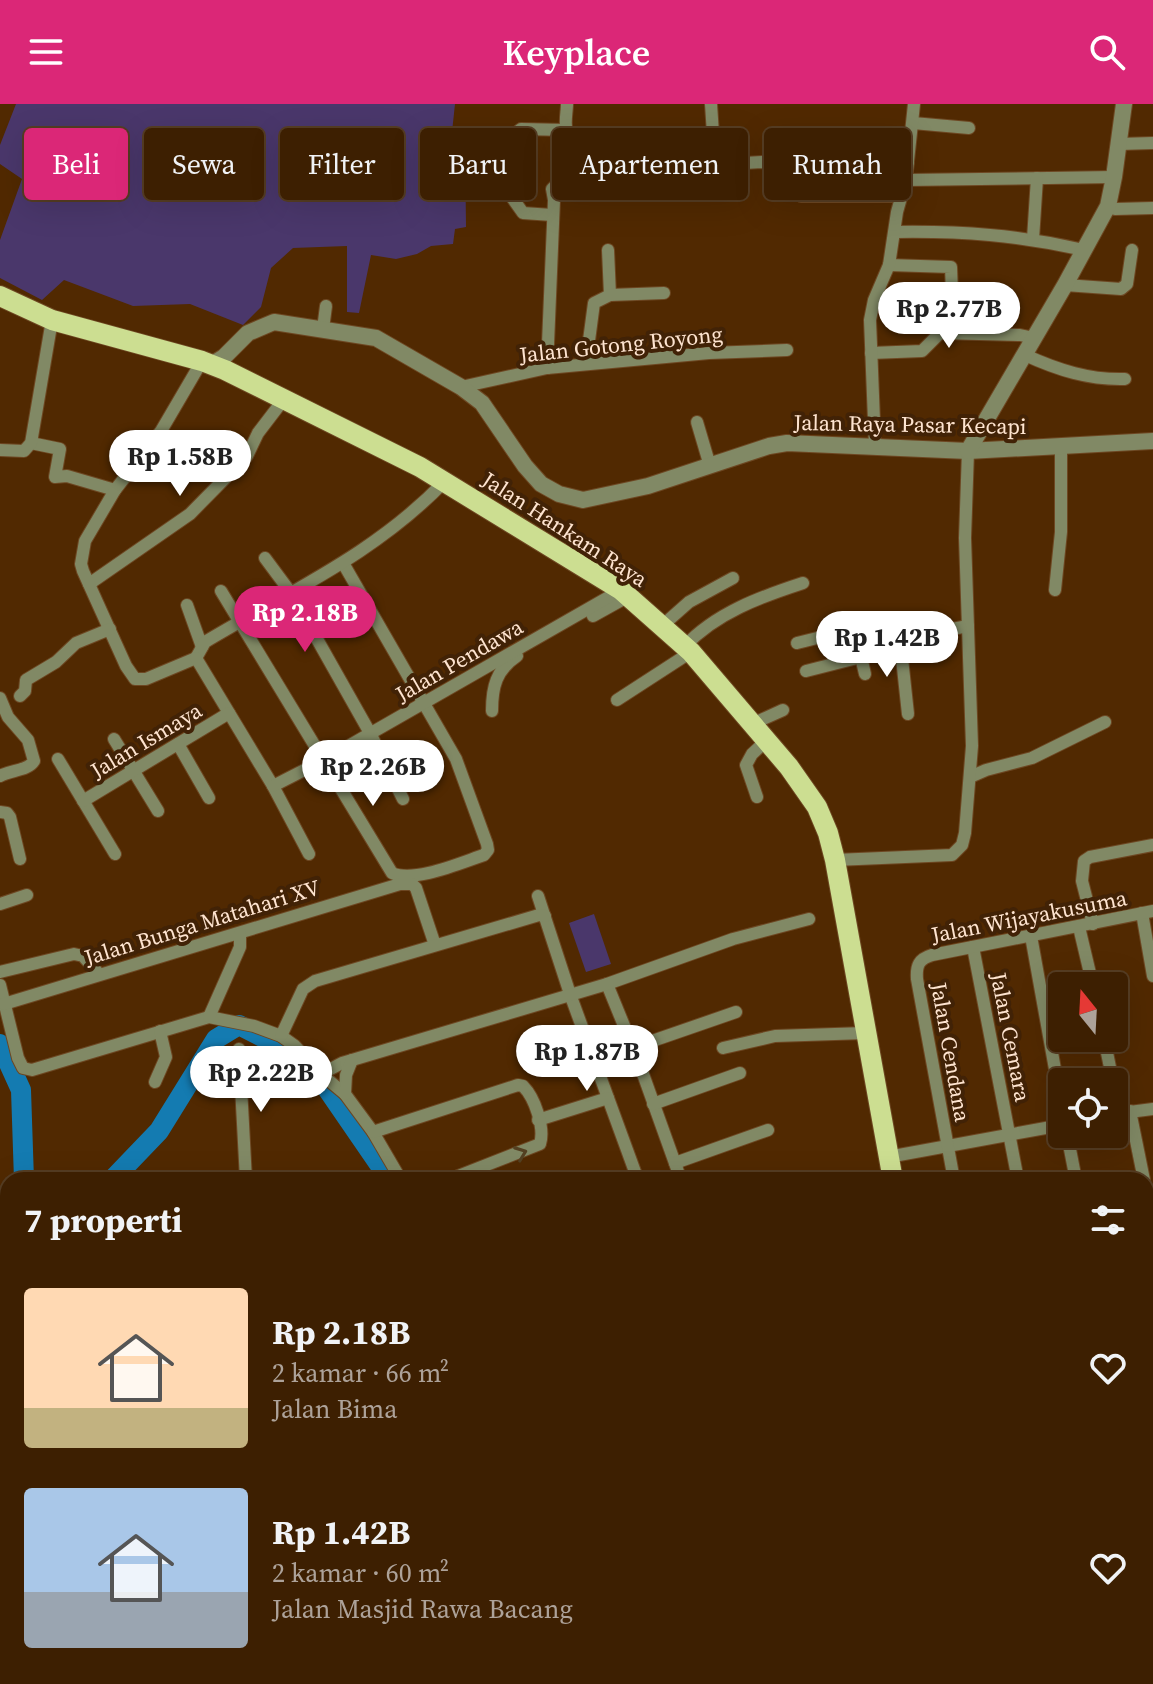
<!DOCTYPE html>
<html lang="id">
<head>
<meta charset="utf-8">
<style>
	body { margin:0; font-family:"Source Serif 4",serif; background:#44270b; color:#f1f3f6; height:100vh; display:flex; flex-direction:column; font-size:30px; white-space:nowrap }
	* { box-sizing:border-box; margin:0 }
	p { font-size:26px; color:#ada299 }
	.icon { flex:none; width:44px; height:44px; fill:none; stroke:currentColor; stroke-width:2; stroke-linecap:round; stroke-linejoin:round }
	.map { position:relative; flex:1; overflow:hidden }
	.side { position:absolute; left:0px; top:1068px; width:1154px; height:512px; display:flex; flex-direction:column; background:#3d1f01; border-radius:24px 24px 0 0; box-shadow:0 8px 32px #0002,0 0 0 2px #563d23 }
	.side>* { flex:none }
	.hud { position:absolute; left:24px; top:24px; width:1106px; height:72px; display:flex; gap:16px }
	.needle { width:52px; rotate:342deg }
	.buttons { position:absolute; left:1048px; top:868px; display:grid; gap:16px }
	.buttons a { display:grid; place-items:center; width:80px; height:80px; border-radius:8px; background:#3d1f01; box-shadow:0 8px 32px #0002,0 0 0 2px #563d23; font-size:40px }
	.price { position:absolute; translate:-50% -68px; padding:0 18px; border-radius:28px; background:#fff; color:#222; font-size:26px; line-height:52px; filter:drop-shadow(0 2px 4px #0008) }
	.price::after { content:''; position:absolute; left:50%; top:48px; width:24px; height:18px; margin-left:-12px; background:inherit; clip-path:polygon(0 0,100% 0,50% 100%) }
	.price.on { background:#db2777; color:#fff }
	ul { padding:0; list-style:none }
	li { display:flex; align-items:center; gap:24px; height:200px; padding:0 24px }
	li span { display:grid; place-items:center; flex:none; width:224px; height:160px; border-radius:8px; color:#555 }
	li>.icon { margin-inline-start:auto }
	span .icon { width:96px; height:96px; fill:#fffc; stroke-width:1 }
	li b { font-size:34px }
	h2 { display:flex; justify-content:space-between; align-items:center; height:96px; padding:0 24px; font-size:34px }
	.chip { padding:0 28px; border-radius:8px; background:#3d1f01; box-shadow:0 8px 32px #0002,0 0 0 2px #563d23; font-size:28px; line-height:72px }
	.chip.on { background:#db2777; color:#fff }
	header { display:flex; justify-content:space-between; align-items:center; height:104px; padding:0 24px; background:#db2777; color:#fff; font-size:36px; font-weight:600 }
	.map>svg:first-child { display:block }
</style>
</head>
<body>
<header><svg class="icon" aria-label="menu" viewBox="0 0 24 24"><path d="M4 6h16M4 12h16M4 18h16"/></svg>Keyplace<svg class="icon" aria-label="search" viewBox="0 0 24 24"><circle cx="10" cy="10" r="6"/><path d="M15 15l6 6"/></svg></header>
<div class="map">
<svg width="1153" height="1580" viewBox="0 0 1153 1580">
	<rect width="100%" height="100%" fill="#512901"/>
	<!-- green -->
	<g fill="#4a376b">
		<path d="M 16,0 L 455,0 L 452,28 L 465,37 L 466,123 L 455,125 L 453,140 L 431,142 L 417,150 L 396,155 L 371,151 L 359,209 L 347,208 L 347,142 L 293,144 L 271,164 L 261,203 L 243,221 L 190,200 L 133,202 L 64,176 L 42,196 L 0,174 L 0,136 L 22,75 L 0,60 L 0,41 Z"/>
		<path d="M 594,810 L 611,860 L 586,868 L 569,819 Z"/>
	</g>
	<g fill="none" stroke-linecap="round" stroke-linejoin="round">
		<!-- river -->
		<g stroke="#147bb1" stroke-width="20">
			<path d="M 0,940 L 21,986 L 24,1076"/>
			<path d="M 112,1076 L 159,1027 L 216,935 L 239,921 L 272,938 L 324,980 L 390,1076"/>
		</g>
		<defs>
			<g id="minor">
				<path d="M 711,0 L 715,60"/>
				<path d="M 913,19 L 969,24"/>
				<path d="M 471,34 L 507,36 L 521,25 L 566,26"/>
				<path d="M 1119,40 L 1153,39"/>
				<path d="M 674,63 L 762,58 L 800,62 L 908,58"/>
				<path d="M 906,76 L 1114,73"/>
				<path d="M 511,92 L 523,109 L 552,111"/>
				<path d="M 801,92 L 902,92"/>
				<path d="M 1108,102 L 1115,105 L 1153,104"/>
				<path d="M 895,128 C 961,127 1019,131 1084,146"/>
				<path d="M 1033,135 L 1037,74"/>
				<path d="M 608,146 L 610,191"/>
				<path d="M 889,161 L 951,163 L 952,190"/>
				<path d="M 1065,181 L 1121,185 L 1127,180 L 1132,146"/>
				<path d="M 323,225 L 326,202"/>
				<path d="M 871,249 L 922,247 L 940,229 L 1020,231 L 1034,234"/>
				<path d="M 1025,251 C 1058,266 1089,276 1125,275"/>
				<path d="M 586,259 L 594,199 L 610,191 L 664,189"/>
				<path d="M 547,264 L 554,96 L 552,85 L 558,79 L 571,78 C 581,64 573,41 567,27 C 564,20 567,8 567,0"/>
				<path d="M 461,283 L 547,264 L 709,249 L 787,246"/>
				<path d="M 697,318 L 710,362"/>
				<path d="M 31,339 L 60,345 L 55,373 L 67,372 L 115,386"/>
				<path d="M 875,342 L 870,216 L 874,196 L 889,161 L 897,108 L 906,76 L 914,0"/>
				<path d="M 0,346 L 24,347 L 31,339 L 52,216"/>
				<path d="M 265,454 L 291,489 L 370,629 L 403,695"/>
				<path d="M 89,480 L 190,410 L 247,352 L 258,329 L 284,295"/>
				<path d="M 1055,486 L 1061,428 L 1061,342"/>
				<path d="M 221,487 L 392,769 C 414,779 460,759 484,751 L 488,746 L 487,740 L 456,655 L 343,459"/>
				<path d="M 187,501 L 202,543"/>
				<path d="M 593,512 L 629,492"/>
				<path d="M 663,521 L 689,498 L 733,474"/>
				<path d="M 900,536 L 908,610"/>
				<path d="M 797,539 L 874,520 L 878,522 L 889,537 L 968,522"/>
				<path d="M 685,542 C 716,509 760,493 803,479"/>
				<path d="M 196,554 L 146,575 L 135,575 L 126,562 L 83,467 L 81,460 L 85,437 L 115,386 L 161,327 L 202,257"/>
				<path d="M 196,554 L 205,538 C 290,487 375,450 445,377"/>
				<path d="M 196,554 L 273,682 L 309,750"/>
				<path d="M 806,567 L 861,553"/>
				<path d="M 865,570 L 861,553 L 901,543"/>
				<path d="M 20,592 L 25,587 L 26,576 L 56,558 L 76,539 L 110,525"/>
				<path d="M 0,594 L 8,613 L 28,636 L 34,657 C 28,667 10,666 0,672"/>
				<path d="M 617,596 L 691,548"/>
				<path d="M 492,607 C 492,583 496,566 517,552"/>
				<path d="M 752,620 L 783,606"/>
				<path d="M 114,635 L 158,707"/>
				<path d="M 178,640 L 209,694"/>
				<path d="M 58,655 L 115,750"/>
				<path d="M 970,673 L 986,666 L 1032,654 L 1105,618"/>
				<path d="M 273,682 L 324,656 L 621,486"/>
				<path d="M 757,693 L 746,661 L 752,650 L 767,636"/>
				<path d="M 83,697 L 229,609"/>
				<path d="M 0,708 L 7,709 L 10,713 L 20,755"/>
				<path d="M 835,756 L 952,751 L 962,741 L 965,729 L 972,642 L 965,434 L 968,347"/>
				<path d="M 538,792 L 570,890 L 638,1076"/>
				<path d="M 0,800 L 27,791"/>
				<path d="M 1142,809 L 1153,872"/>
				<path d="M 1093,820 L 1082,777 L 1084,757 L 1090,753 L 1153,741"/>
				<path d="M 1079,823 L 1093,882"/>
				<path d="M 1031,832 L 1062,1004"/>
				<path d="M 973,843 L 1018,1076"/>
				<path d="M 0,868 L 74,850 L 83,852 L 99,870"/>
				<path d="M 607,880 L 638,956 L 681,1076"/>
				<path d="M 0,881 L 18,954 L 23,964 L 32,966 L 209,913 L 254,922 L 281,932 L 295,942 L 321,970 L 345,990 L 373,1028 L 401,1076"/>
				<path d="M 4,900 L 400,780 L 412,780 L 416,784 L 435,841"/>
				<path d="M 209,913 L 240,843 L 240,830"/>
				<path d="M 281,932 L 303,885 L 315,877 L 539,811 L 545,812"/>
				<path d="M 1104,934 L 1113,978"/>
				<path d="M 632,944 L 736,908"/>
				<path d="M 723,944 L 775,932 L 865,929"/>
				<path d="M 239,945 L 246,1076"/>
				<path d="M 321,970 L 342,959 L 607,880 L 733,835 L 809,815"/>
				<path d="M 155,978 L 166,953 L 160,927"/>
				<path d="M 1114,986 L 1118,1009"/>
				<path d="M 345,990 L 346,971 L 352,956"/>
				<path d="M 653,1000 L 740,969"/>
				<path d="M 1130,1007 L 1144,1076"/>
				<path d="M 1114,1010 L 1153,1005"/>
				<path d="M 538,1016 L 608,994"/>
				<path d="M 373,1028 L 518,981 L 523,982 C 535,994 545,1024 540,1040 L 448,1076"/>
				<path d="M 1067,1030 L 1076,1076"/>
				<path d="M 888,1053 L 1062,1021"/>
				<path d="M 675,1059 L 768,1026"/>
				<path d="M 954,1076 L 917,875 C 916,861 919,855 932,851 L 1153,807"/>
				<path d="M 0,1404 L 8,1402"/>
				<path d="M 0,1481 L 8,1479"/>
				<path d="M 1146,1558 L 1153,1569"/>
				<path d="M 0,1565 L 1,1580"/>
				<path d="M 166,1572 L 167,1580"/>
				<path d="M 275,1572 L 277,1580"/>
				<path d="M 676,1572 L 679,1580"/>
				<path d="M 736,1572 L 739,1580"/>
				<path d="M 819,1572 L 821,1580"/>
				<path d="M 1070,1580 L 1093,1572"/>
			</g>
			<g id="tertiary">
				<path d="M 211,261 L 224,253 L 248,229 L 274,218 L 376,234 L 461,283 L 482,299 L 525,362 L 541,380 L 559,390 L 583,396 L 648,382 L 769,342 L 787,339 L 968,347 L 1153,337"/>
				<path d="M 968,347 L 1065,181 L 1108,102 L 1114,73 L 1124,0"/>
			</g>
			<g id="primary">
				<path d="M 0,192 L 52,216 L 202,257 L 225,266 L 420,363 L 621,486 L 691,548 L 789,663 L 817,703 L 828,729 L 835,756 L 893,1076"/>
				<path d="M 1024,1572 L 1027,1580"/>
			</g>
		</defs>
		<!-- minor casing -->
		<use href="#minor" stroke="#6d4722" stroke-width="14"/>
		<!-- tertiary casing -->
		<use href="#tertiary" stroke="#6d4722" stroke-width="18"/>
		<!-- primary casing -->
		<use href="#primary" stroke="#6d4722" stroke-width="22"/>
		<!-- minor -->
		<use href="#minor" stroke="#818965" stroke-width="12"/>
		<!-- tertiary -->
		<use href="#tertiary" stroke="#818965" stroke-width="16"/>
		<!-- primary -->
		<use href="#primary" stroke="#ccde91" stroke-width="20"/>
	</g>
	<!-- one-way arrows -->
	<defs><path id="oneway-chevron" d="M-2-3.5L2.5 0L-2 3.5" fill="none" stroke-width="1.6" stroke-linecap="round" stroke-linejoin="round" transform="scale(2)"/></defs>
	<use stroke="#544122" href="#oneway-chevron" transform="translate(521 1049) rotate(-21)"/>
	<g text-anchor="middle" stroke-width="8" stroke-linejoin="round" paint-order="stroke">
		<!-- street labels -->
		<g font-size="22" fill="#fee4d0" stroke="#412206">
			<text transform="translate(621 240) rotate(-6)" y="8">Jalan Gotong Royong</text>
			<text transform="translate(910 320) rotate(1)" y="8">Jalan Raya Pasar Kecapi</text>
			<text transform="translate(565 425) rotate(33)" y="8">Jalan Hankam Raya</text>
			<text transform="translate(459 556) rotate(-30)" y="8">Jalan Pendawa</text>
			<text transform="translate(146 636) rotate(-31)" y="8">Jalan Ismaya</text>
			<text transform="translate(1029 812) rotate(-11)" y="8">Jalan Wijayakusuma</text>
			<text transform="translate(202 818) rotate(-17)" y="8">Jalan Bunga Matahari XV</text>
			<text transform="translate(1011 933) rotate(79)" y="8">Jalan Cemara</text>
			<text transform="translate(951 948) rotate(80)" y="8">Jalan Cendana</text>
		</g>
	</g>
</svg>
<div class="buttons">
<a><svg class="needle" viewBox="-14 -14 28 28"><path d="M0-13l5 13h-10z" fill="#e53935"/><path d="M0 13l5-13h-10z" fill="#ada299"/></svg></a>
<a><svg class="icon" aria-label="locate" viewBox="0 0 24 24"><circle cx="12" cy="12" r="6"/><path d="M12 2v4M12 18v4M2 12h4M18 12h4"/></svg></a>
</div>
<b class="price" style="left:949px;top:246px">Rp 2.77B</b>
<b class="price" style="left:180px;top:394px">Rp 1.58B</b>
<b class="price on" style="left:305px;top:550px">Rp 2.18B</b>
<b class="price" style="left:887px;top:575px">Rp 1.42B</b>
<b class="price" style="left:373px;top:704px">Rp 2.26B</b>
<b class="price" style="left:587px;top:989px">Rp 1.87B</b>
<b class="price" style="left:261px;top:1010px">Rp 2.22B</b>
<div class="hud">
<a class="chip on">Beli</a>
<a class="chip">Sewa</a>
<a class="chip">Filter</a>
<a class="chip">Baru</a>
<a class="chip">Apartemen</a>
<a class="chip">Rumah</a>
</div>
<section class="side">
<h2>7 properti<svg class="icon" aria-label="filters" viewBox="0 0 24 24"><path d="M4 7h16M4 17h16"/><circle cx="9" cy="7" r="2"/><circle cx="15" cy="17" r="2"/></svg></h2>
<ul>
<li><span style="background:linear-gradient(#ffd9b3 75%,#c2b280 0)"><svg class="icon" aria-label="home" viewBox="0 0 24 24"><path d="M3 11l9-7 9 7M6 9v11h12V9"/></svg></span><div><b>Rp 2.18B</b><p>2 kamar · 66 m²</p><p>Jalan Bima</p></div><svg class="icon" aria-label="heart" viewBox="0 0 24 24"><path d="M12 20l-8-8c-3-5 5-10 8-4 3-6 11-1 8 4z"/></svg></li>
<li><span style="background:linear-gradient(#a9c7e8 65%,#9aa5b1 0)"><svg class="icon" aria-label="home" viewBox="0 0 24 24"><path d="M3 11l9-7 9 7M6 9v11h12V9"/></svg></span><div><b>Rp 1.42B</b><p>2 kamar · 60 m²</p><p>Jalan Masjid Rawa Bacang</p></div><svg class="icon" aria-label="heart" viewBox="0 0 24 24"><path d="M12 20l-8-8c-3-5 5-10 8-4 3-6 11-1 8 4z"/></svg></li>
</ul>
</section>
</div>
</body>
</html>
